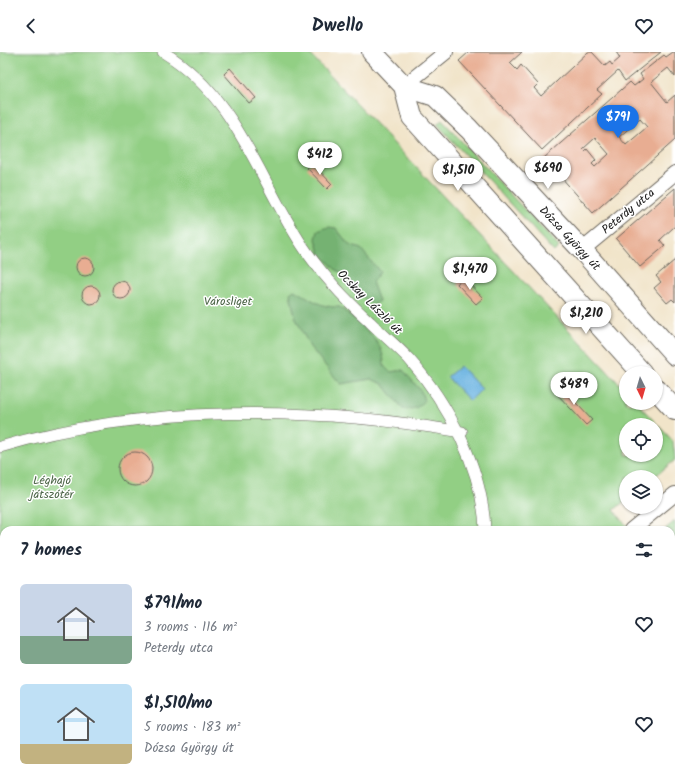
<!DOCTYPE html>
<html lang="en">
<head>
<meta charset="utf-8">
<style>
	body { margin:0; font-family:Kalam,sans-serif; background:#f2f2f3; color:#1f2937; height:100vh; display:flex; flex-direction:column; font-size:15px; white-space:nowrap }
	* { box-sizing:border-box; margin:0 }
	p { font-size:13px; color:#747a83 }
	.icon { flex:none; width:22px; height:22px; fill:none; stroke:currentColor; stroke-width:2; stroke-linecap:round; stroke-linejoin:round }
	.map { position:relative; flex:1; overflow:hidden }
	.drawer { position:absolute; left:0px; top:474px; width:675px; height:256px; display:flex; flex-direction:column; background:#fff; border-radius:12px 12px 0 0; box-shadow:0 1px 3px #0004 }
	.drawer>* { flex:none }
	.needle { width:26px; rotate:175deg }
	.fabs { position:absolute; left:619px; top:314px; display:grid; gap:8px }
	.fabs a { display:grid; place-items:center; width:44px; height:44px; border-radius:50%; background:#fff; box-shadow:0 1px 3px #0004; font-size:20px }
	.price { position:absolute; translate:-50% -34px; padding:0 9px; border-radius:14px; background:#fff; color:#222; font-size:13px; line-height:26px; filter:drop-shadow(0 1px 2px #0008) }
	.price::after { content:''; position:absolute; left:50%; top:24px; width:12px; height:9px; margin-left:-6px; background:inherit; clip-path:polygon(0 0,100% 0,50% 100%) }
	.price.selected { background:#1a73e8; color:#fff }
	ul { padding:0; list-style:none }
	li { display:flex; align-items:center; gap:12px; height:100px; padding:0 20px }
	li span { display:grid; place-items:center; flex:none; width:112px; height:80px; border-radius:6px; color:#555 }
	li>.icon { margin-inline-start:auto }
	span .icon { width:48px; height:48px; fill:#fffc; stroke-width:1 }
	li b { font-size:17px }
	h2 { display:flex; justify-content:space-between; align-items:center; height:48px; padding:0 20px; font-size:17px }
	header { display:flex; justify-content:space-between; align-items:center; height:52px; padding:0 20px; background:#fff; font-size:18px; font-weight:700 }
	.map>svg:first-child { display:block }
</style>
</head>
<body>
<header><svg class="icon" aria-label="back" viewBox="0 0 24 24"><path d="M15 5l-7 7 7 7"/></svg>Dwello<svg class="icon" aria-label="heart" viewBox="0 0 24 24"><path d="M12 20l-8-8c-3-5 5-10 8-4 3-6 11-1 8 4z"/></svg></header>
<div class="map">
<svg width="675" height="730" viewBox="0 0 675 730">
	<rect width="100%" height="100%" fill="#fff"/>
	<filter id="ink" filterUnits="userSpaceOnUse"><feTurbulence type="fractalNoise" baseFrequency=".025" numOctaves="2"/><feDisplacementMap in="SourceGraphic" scale="8" xChannelSelector="R" yChannelSelector="G"/><feConvolveMatrix kernelMatrix="1 2 1 2 8 2 1 2 1" color-interpolation-filters="sRGB"/></filter>
	<filter id="wash" filterUnits="userSpaceOnUse"><feTurbulence type="fractalNoise" baseFrequency=".012" numOctaves="4" result="noise"/><feDisplacementMap in="SourceGraphic" scale="16" xChannelSelector="R" yChannelSelector="G"/><feGaussianBlur stdDeviation="0.9" result="paint"/><feColorMatrix in="noise" values="0 0 0 0 0 0 0 0 0 0 0 0 0 0 0 0 0 1.4 0 .05"/><feComposite in="paint" operator="in"/></filter>
	<g filter="url(#wash)">
		<rect width="100%" height="100%" fill="#f1e4c9"/>
		<!-- green -->
		<g fill="#92cf84" stroke="#577650" fill-rule="evenodd">
			<path d="M 0,0 L 308,0 L 626,339 L 626,351 L 637,351 L 673,389 L 675,406 L 675,408 L 654,425 L 626,425 L 626,448 L 614,458 L 630,478 L 4,478 L 4,726 L 671,726 L 671,478 L 664,478 L 675,469 L 675,730 L 0,730 ZM 626,373 L 656,373 L 656,403 L 626,403 Z"/>
			<path d="M 442,68 L 559,195 L 554,200 L 437,72 Z"/>
		</g>
		<!-- forest -->
		<g fill="#75b272" stroke="#486747">
			<path d="M 328,175 L 336,176 L 349,193 L 361,197 L 380,220 L 372,230 L 379,249 L 373,254 L 354,237 L 347,224 L 335,217 L 320,201 L 316,187 L 318,179 Z"/>
			<path d="M 294,238 C 312,246 318,256 340,255 C 358,271 385,287 384,314 L 390,320 L 403,318 L 421,339 L 424,349 C 418,357 413,357 403,357 L 383,332 L 371,327 L 341,332 L 338,329 L 310,295 L 295,265 L 290,241 Z"/>
		</g>
		<!-- water -->
		<path fill="#69b2e1" stroke="#42677e" d="M 460,314 L 482,337 L 470,349 L 447,325 Z"/>
		<g id="blocks">
			<!-- building -->
			<g fill="#e8ad92" fill-rule="evenodd">
				<path d="M 469,0 L 522,0 L 510,11 L 517,18 L 521,13 L 538,32 L 534,36 L 541,44 L 588,0 L 592,0 L 605,14 L 610,10 L 612,13 L 620,6 L 616,0 L 661,0 L 625,29 L 618,19 L 597,38 L 602,42 L 542,98 L 459,9 Z"/>
				<path d="M 673,0 L 675,0 L 675,25 L 668,16 L 651,30 L 667,50 L 675,43 L 675,88 L 593,161 L 544,106 L 630,30 L 634,34 L 643,27 L 640,22 L 664,3 L 666,5 ZM 640,67 L 647,75 L 626,93 L 619,85 ZM 595,86 L 609,102 L 595,115 L 592,112 L 596,108 L 587,97 L 585,99 L 583,97 Z"/>
				<path d="M 230,16 L 256,46 L 249,51 L 224,22 Z"/>
				<path d="M 312,111 L 332,132 L 327,137 L 307,116 Z"/>
				<path d="M 675,136 L 675,174 L 660,188 L 665,194 L 640,215 L 616,187 Z"/>
				<circle cx="85" cy="215" r="9"/>
				<path d="M 675,208 L 675,250 L 672,247 L 667,251 L 654,236 L 661,230 L 656,224 Z"/>
				<path d="M 463,225 L 483,246 L 476,252 L 457,232 Z"/>
				<circle cx="121" cy="238" r="9"/>
				<circle cx="91" cy="243" r="9"/>
				<path d="M 562,336 L 592,368 L 586,373 L 556,341 Z"/>
				<circle cx="135" cy="417" r="17"/>
			</g>
		</g>
	</g>
	<g filter="url(#ink)">
		<use href="#blocks" fill-opacity="0" stroke="#676259" stroke-width="1"/>
		<g fill="none" stroke-linecap="round" stroke-linejoin="round">
			<defs>
				<g id="pedestrian">
					<path d="M 163,0 C 238,46 257,125 302,193 C 321,222 345,247 370,270 C 383,283 397,294 409,307 C 449,352 483,418 485,478"/>
					<path d="M 0,395 C 145,352 314,354 462,380"/>
				</g>
				<g id="minor">
					<path d="M 404,34 L 446,0"/>
					<path d="M 582,198 L 675,121"/>
					<path d="M 631,478 L 675,442"/>
					<path d="M 360,730 L 361,726"/>
				</g>
				<g id="secondary">
					<path d="M 372,0 L 404,34 L 412,65 L 642,321"/>
					<path d="M 404,34 L 435,44 L 469,77 L 582,198 L 675,303"/>
					<path d="M 656,337 L 675,358"/>
				</g>
			</defs>
			<!-- pedestrian casing -->
			<use href="#pedestrian" stroke="#676259" stroke-width="12"/>
			<!-- minor casing -->
			<use href="#minor" stroke="#676259" stroke-width="16"/>
			<!-- secondary casing -->
			<use href="#secondary" stroke="#676259" stroke-width="22"/>
			<!-- pedestrian -->
			<use href="#pedestrian" stroke="#fff" stroke-width="11"/>
			<!-- minor -->
			<use href="#minor" stroke="#fff" stroke-width="14"/>
			<!-- secondary -->
			<use href="#secondary" stroke="#fff" stroke-width="20"/>
		</g>
	</g>
	<g text-anchor="middle" stroke-width="3" stroke-linejoin="round" paint-order="stroke">
		<!-- street labels -->
		<g font-size="12" fill="#1c1c1c" stroke="#fff">
			<text transform="translate(628 159) rotate(-39)" y="4">Peterdy utca</text>
			<text transform="translate(570 186) rotate(47)" y="4">Dózsa György út</text>
			<text transform="translate(370 250) rotate(45)" y="4">Ocskay László út</text>
		</g>
		<!-- park labels -->
		<g font-size="12" fill="#4b6446" stroke="#fff">
			<text x="228" y="253">Városliget</text>
			<text x="52" y="432">Léghajó<tspan x="52" dy="14">játszótér</tspan></text>
		</g>
	</g>
</svg>
<div class="fabs">
<a><svg class="needle" viewBox="-14 -14 28 28"><path d="M0-13l5 13h-10z" fill="#e53935"/><path d="M0 13l5-13h-10z" fill="#747a83"/></svg></a>
<a><svg class="icon" aria-label="locate" viewBox="0 0 24 24"><circle cx="12" cy="12" r="6"/><path d="M12 2v4M12 18v4M2 12h4M18 12h4"/></svg></a>
<a><svg class="icon" aria-label="layers" viewBox="0 0 24 24"><path d="M12 4l9 5-9 5-9-5zM3 14l9 5 9-5"/></svg></a>
</div>
<b class="price selected" style="left:618px;top:87px">$791</b>
<b class="price" style="left:320px;top:124px">$412</b>
<b class="price" style="left:548px;top:138px">$690</b>
<b class="price" style="left:458px;top:140px">$1,510</b>
<b class="price" style="left:470px;top:239px">$1,470</b>
<b class="price" style="left:586px;top:283px">$1,210</b>
<b class="price" style="left:574px;top:354px">$489</b>
<section class="drawer">
<h2>7 homes<svg class="icon" aria-label="filters" viewBox="0 0 24 24"><path d="M4 7h16M4 17h16"/><circle cx="9" cy="7" r="2"/><circle cx="15" cy="17" r="2"/></svg></h2>
<ul>
<li><span style="background:linear-gradient(#c9d6e8 65%,#7fa58c 0)"><svg class="icon" aria-label="home" viewBox="0 0 24 24"><path d="M3 11l9-7 9 7M6 9v11h12V9"/></svg></span><div><b>$791/mo</b><p>3 rooms · 116 m²</p><p>Peterdy utca</p></div><svg class="icon" aria-label="heart" viewBox="0 0 24 24"><path d="M12 20l-8-8c-3-5 5-10 8-4 3-6 11-1 8 4z"/></svg></li>
<li><span style="background:linear-gradient(#bfe0f5 75%,#c2b280 0)"><svg class="icon" aria-label="home" viewBox="0 0 24 24"><path d="M3 11l9-7 9 7M6 9v11h12V9"/></svg></span><div><b>$1,510/mo</b><p>5 rooms · 183 m²</p><p>Dózsa György út</p></div><svg class="icon" aria-label="heart" viewBox="0 0 24 24"><path d="M12 20l-8-8c-3-5 5-10 8-4 3-6 11-1 8 4z"/></svg></li>
</ul>
</section>
</div>
</body>
</html>
